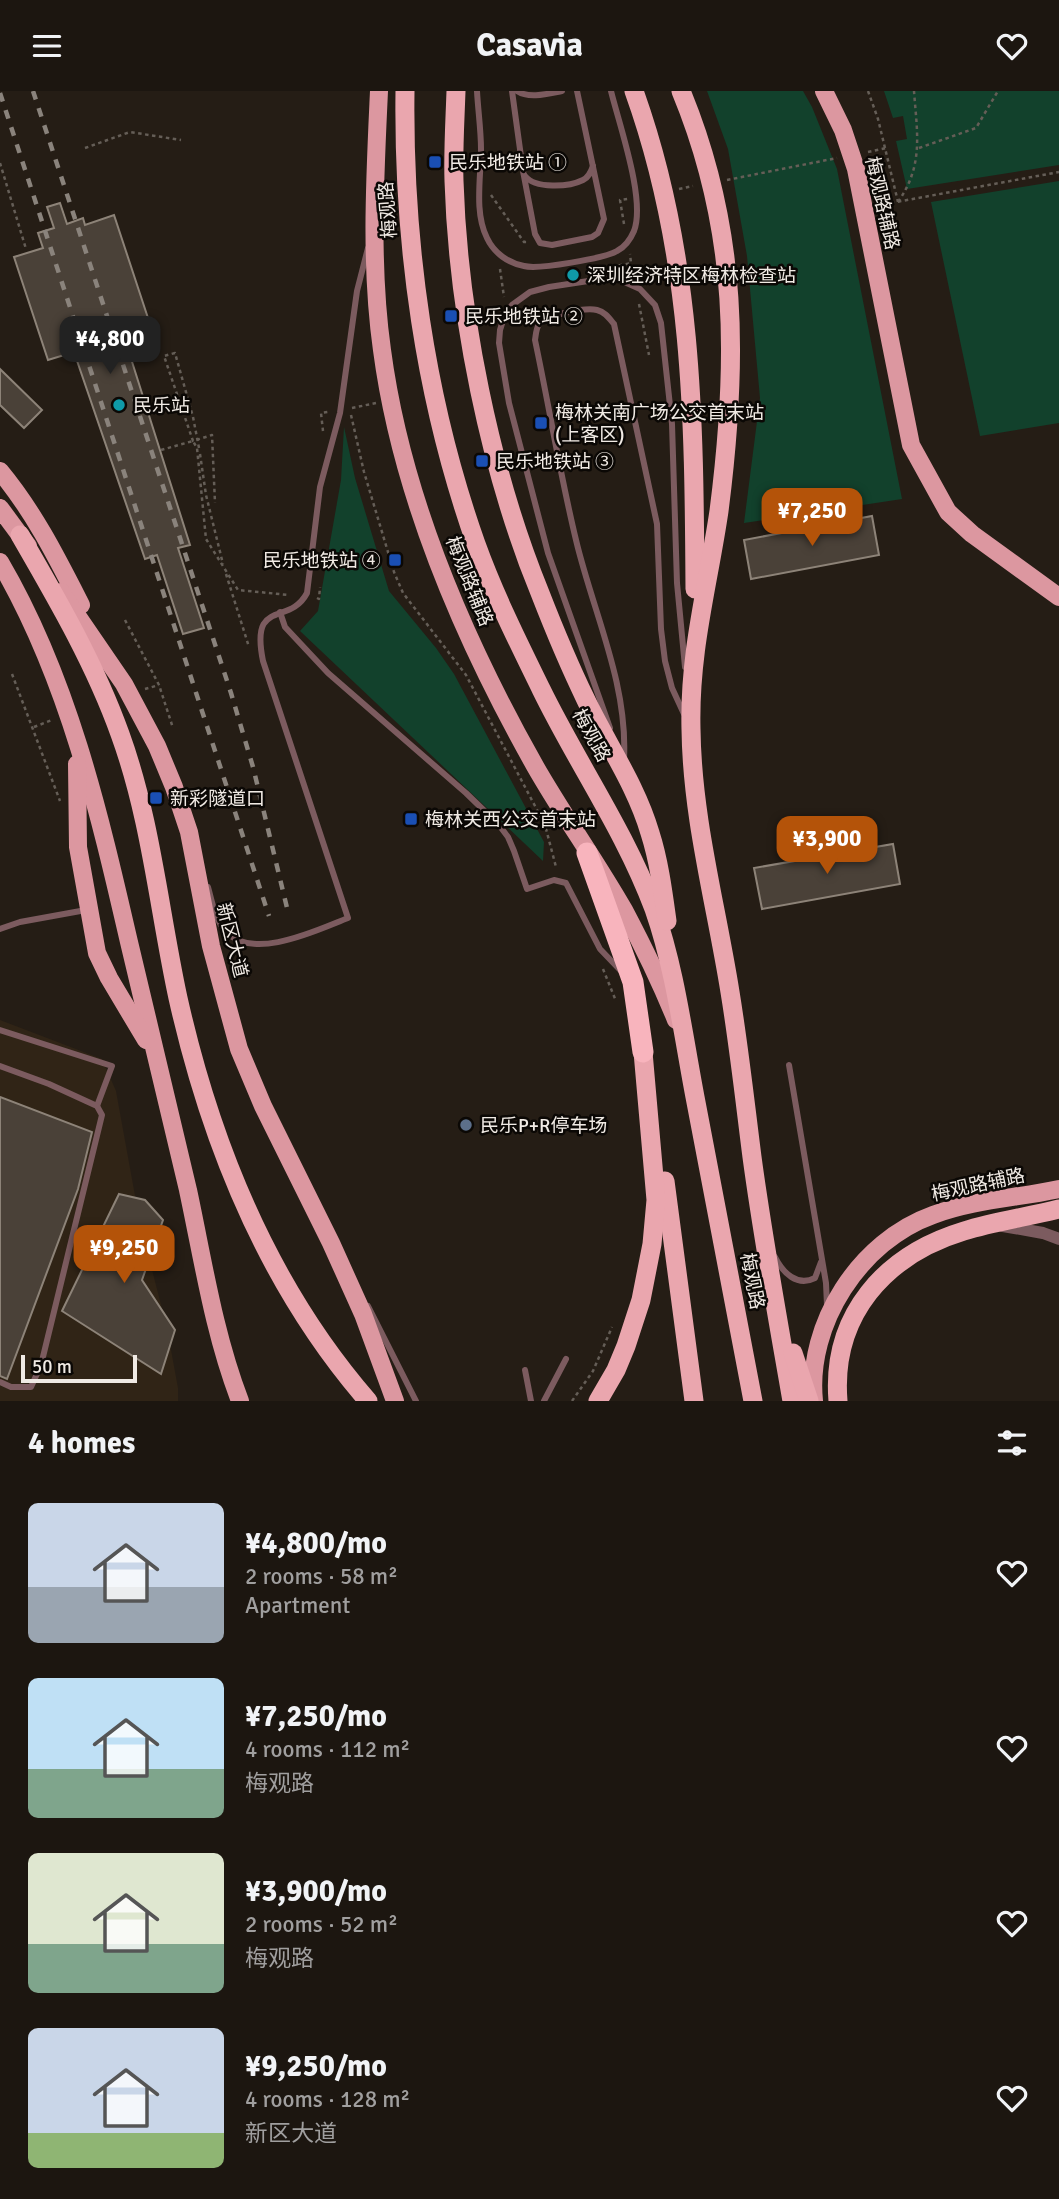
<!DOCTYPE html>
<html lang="en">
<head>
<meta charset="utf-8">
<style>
	body { margin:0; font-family:Signika,"Noto Sans SC",sans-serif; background:#29231e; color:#f1f3f6; height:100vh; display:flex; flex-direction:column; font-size:26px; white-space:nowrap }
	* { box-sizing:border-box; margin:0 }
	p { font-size:23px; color:#a09f9f }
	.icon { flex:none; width:38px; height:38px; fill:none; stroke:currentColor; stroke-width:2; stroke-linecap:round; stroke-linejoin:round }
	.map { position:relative; height:1310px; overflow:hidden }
	.sheet { display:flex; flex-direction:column; background:#1c1610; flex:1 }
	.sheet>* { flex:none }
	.scale { position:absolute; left:21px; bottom:18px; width:116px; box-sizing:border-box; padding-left:7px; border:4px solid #f0eae4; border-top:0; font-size:19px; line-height:24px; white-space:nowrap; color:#f0eae4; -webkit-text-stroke:5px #0b0805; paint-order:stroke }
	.price { position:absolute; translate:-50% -60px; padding:0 16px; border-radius:14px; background:#b45309; color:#fff; font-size:23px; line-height:46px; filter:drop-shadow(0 2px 4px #0008) }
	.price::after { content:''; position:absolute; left:50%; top:42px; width:21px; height:16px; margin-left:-10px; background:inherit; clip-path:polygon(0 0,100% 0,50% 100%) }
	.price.current { background:#222; color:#fff }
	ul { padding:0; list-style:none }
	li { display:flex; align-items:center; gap:21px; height:175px; padding:0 28px }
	li span { display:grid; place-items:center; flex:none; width:196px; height:140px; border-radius:10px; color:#555 }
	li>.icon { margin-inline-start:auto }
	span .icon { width:84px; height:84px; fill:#fffc; stroke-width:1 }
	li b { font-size:30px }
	h2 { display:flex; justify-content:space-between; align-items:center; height:84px; padding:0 28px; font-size:30px }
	header { display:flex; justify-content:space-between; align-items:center; height:91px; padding:0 28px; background:#1c1610; font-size:32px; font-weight:700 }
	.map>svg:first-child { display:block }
</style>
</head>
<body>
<header><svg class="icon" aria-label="menu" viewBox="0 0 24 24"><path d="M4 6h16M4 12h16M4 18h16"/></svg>Casavia<svg class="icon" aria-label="heart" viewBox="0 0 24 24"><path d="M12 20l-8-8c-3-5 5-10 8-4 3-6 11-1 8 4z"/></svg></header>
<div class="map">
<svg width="1059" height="1310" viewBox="0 0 1059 1310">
	<rect width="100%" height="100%" fill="#251d15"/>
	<!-- built -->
	<path fill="#302416" d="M 0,929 L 102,968 L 116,1000 L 140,1132 L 167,1237 L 178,1297 L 178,1310 L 0,1310 Z"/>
	<!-- green -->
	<g fill="#12412c">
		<path d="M 707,0 L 803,0 L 812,16 L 837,78 L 902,408 L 744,432 L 760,307 L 747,165 L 728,58 Z"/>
		<path d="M 884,0 L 1059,0 L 1059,74 L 907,98 L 896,50 L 907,48 L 903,25 L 893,27 Z"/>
		<path d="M 1059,90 L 1059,332 L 980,345 L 931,111 Z"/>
		<path d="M 344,336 L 355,387 L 389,500 L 436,557 L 454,583 L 544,751 L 543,770 L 300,540 L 318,520 L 341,389 Z"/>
	</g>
	<!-- building -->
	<g fill="#4a4138" stroke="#8d8378" stroke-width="2">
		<path d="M 60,112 L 67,133 L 83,127 L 85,134 L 114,124 L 148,227 L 121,236 L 190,454 L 178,457 L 204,537 L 183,543 L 157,464 L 145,468 L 74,261 L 48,269 L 14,166 L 43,157 L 38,142 L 54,137 L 47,116 Z"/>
		<path d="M 0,278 L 42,319 L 24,337 L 0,314 Z"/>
		<path d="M 872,425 L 879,464 L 751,488 L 744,449 Z"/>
		<path d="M 893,753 L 900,793 L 762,818 L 754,777 Z"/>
		<path d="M 0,1006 L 92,1041 L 78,1098 L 7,1288 L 0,1285 Z"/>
		<path d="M 119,1103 L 145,1109 L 163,1129 L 142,1189 L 175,1239 L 161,1283 L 62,1220 Z"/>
	</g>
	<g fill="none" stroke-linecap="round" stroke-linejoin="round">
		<!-- path -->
		<g stroke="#655e57" stroke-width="2.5" stroke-dasharray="3.5 3.5" stroke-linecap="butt">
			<path d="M 868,0 L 878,28 L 898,111"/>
			<path d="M 85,57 L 130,41 L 181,49"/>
			<path d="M 919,57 L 976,37 L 998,0"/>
			<path d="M 868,61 L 886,57"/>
			<path d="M 0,72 L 26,158"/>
			<path d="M 727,89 L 837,67"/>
			<path d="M 679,98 L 693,95"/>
			<path d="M 491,104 L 524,151 L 527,151"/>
			<path d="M 898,111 C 924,74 917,42 914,0"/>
			<path d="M 891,112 L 1059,81"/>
			<path d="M 624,133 L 620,109 L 628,108"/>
			<path d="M 612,176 L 631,172 L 630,163"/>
			<path d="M 500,178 L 504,206"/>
			<path d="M 639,213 L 649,264"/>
			<path d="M 352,317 L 376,312"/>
			<path d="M 351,324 L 364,381 L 394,481 L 403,502 L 466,584 L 545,734 L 556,776"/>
			<path d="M 323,340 L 321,322 L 328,321"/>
			<path d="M 199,357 L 193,326 L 175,262 L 164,265 L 193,350 L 212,344 L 215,412"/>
			<path d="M 161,359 L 193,350 L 197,357 L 206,448 L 238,499 L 289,504"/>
			<path d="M 200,363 L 206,404 L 223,473"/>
			<path d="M 226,483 L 249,556"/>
			<path d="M 317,507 L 319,508 L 320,496"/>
			<path d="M 125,529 L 159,594 L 173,637"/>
			<path d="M 12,583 L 60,710"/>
			<path d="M 145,598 L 159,594"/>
			<path d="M 34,636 L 52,629"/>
			<path d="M 603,878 L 616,910"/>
			<path d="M 572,1310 L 593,1280 L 612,1236"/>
		</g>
		<!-- service -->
		<g stroke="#7c5b5f" stroke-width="6">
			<path d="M 477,0 C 478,19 481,39 481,58 C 481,87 474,121 487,147 C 494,162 508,172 524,175 C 538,179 605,167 617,160 C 625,156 631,147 634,140 C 646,109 619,33 611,0"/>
			<path d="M 512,0 L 523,80 L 535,143 L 540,152 L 552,154 L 592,146 L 598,142 L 604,128 L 577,0"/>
			<path d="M 517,0 C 529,8 547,3 562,0"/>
			<path d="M 525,85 C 535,98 569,96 583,89 C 589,86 591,81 593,75"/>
			<path d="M 280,521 L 285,536 L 328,582 L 466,702 L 499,734 L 508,746 L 514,760 L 527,798 L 554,789 L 566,792 L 600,858 L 622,881"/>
			<path d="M 610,637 L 548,462 L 509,312 L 499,252 L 500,239 L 505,223 L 512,214 L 530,201 L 549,196 L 608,187 L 620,189 L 640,198 L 655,214 L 661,232 L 672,333 L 677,492 L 685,576"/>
			<path d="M 624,668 C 628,592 593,521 576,449 C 560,383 549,315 535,249 C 536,243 536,238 539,233 C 546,224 586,216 597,219 C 605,221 609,227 614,233 L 657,433 L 661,538 L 665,570 L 672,597 L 684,623"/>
			<path d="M 208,796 C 212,810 215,829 226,841 C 254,870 317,839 348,827 L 263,570 C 250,506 289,536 307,502 L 320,396 L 340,322 L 357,200 L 368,157"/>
			<path d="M 0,838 L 20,831 L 86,819"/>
			<path d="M 0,939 L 112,975 L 97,1015"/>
			<path d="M 789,974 L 826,1192 L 827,1214"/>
			<path d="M 0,975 L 49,993 L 97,1015 L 102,1024 L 41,1274 L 31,1296 L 11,1296 L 0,1291"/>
			<path d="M 775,1166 C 783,1182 797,1196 815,1187 L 821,1171"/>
			<path d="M 368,1215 L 416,1310"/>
			<path d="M 525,1279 L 531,1310"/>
			<path d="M 544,1310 L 566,1268"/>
		</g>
		<!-- minor -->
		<path stroke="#7c5b5f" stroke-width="12" d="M 1003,1135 L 1043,1142 L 1059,1148"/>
		<!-- primary -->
		<g stroke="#dc97a0" stroke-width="18">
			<path d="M 379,0 C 375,86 370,174 382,259 C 401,403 464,549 535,675 C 563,724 596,770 624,819 C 643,855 661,892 676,929"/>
			<path d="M 824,0 L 843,39 L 856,78 L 911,354 L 948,421 L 972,443 L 1059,506"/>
			<path d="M 0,380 C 34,421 57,467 81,514"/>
			<path d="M 0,417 L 28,455"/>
			<path d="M 0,471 C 68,587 99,721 129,851 C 148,934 169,1016 188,1099 C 203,1169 214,1243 240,1310"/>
			<path d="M 61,501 L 124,593 L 157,655 L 174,696 L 189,741 L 211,855 L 239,958 L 263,1015 L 331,1152 L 363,1223 L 395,1310"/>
			<path d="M 77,673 L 78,756 L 97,862 L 109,887 L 146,949"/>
			<path d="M 814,1310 C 806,1233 860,1150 933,1124 C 973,1109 1017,1107 1059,1098"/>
		</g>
		<!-- trunk -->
		<g stroke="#eaa6ae" stroke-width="19">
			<path d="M 405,0 C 403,153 425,309 476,453 C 494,503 518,551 541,598 C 577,672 625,740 654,818 C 675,878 683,943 695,1006 C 714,1107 734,1209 753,1310"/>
			<path d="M 456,0 C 455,30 453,60 454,90 C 458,222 490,380 540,502 C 554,538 569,574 586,609 C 607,653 636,694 650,742 C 659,770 663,801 667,830"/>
			<path d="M 634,0 C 693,164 694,327 695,498"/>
			<path d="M 681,0 C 739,140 738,272 719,420 C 708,495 689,560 691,638 C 692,727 716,813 730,901 C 739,956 745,1011 752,1066 C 763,1148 778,1229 792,1310"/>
			<path d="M 20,444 C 57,508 95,573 120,643 C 151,728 159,819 178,907 C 211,1054 268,1195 368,1310"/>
			<path d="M 665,1090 L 694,1310"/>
			<path d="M 793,1262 L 809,1310"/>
			<path d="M 598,1310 L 616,1279 L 626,1255 L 641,1209 L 652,1153 L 656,1109 L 643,961"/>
			<path d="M 838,1310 C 831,1224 885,1164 964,1140 C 995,1130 1028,1126 1059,1118"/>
		</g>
		<!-- motorway -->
		<path stroke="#f8b4bd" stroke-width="21" d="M 587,762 L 633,891 L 643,961"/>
		<!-- rail -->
		<g stroke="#8a837c" stroke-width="4.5" stroke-dasharray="9 9" stroke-linecap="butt">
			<path d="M 33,0 L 231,602 L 253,676 L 288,821"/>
			<path d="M 0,2 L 269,825"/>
		</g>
	</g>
	<!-- markers -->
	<g fill="#1a4fb4" stroke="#0b0805" stroke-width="2.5">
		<rect x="428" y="64" width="14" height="14" rx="3.5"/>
		<rect x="444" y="218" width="14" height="14" rx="3.5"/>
		<rect x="534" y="325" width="14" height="14" rx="3.5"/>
		<rect x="475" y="363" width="14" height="14" rx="3.5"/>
		<rect x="388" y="462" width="14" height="14" rx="3.5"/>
		<rect x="149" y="700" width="14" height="14" rx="3.5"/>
		<rect x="404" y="721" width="14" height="14" rx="3.5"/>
	</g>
	<g fill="#0f9aa8" stroke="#0b0805" stroke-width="2.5">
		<circle cx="573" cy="184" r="7"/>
		<circle cx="119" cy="314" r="7"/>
	</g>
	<circle fill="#5c6f8a" stroke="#0b0805" stroke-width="2.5" cx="466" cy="1034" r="7"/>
	<g text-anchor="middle" stroke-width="5" stroke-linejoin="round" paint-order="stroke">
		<!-- poi labels -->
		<g font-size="19" fill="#f0eae4" stroke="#0b0805" text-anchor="start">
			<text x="449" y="78">民乐地铁站 ①</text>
			<text x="587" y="191">深圳经济特区梅林检查站</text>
			<text x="465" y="232">民乐地铁站 ②</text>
			<text x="133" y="321">民乐站</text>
			<text x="555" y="328">梅林关南广场公交首末站<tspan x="555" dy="22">(上客区)</tspan></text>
			<text x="496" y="377">民乐地铁站 ③</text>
			<text x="381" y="476" text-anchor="end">民乐地铁站 ④</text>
			<text x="170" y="714">新彩隧道口</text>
			<text x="425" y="735">梅林关西公交首末站</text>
			<text x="480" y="1041">民乐P+R停车场</text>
		</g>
		<!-- street labels -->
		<g font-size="19" fill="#f0eae4" stroke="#0b0805">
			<text transform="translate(883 112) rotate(77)" y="7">梅观路辅路</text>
			<text transform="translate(387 119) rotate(-94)" y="7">梅观路</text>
			<text transform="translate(470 490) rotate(68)" y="7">梅观路辅路</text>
			<text transform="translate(592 644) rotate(61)" y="7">梅观路</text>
			<text transform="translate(233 849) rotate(76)" y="7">新区大道</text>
			<text transform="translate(978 1093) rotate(-12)" y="7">梅观路辅路</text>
			<text transform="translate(753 1190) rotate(79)" y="7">梅观路</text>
		</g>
	</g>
</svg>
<div class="scale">50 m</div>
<b class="price current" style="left:110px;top:285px">¥4,800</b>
<b class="price" style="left:812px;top:457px">¥7,250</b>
<b class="price" style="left:827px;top:785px">¥3,900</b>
<b class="price" style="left:124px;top:1194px">¥9,250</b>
</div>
<section class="sheet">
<h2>4 homes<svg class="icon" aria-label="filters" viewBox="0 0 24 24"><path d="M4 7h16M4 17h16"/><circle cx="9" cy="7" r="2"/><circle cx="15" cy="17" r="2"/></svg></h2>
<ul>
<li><span style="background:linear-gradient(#c9d6e8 60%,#9aa5b1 0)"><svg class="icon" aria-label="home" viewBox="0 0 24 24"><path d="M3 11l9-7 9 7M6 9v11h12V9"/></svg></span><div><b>¥4,800/mo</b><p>2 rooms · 58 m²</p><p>Apartment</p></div><svg class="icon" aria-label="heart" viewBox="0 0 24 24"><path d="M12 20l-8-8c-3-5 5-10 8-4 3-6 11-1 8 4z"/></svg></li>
<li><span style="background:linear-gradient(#bfe0f5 65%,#7fa58c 0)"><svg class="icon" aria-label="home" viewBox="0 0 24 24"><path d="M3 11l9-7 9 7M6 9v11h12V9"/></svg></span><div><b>¥7,250/mo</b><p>4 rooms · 112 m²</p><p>梅观路</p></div><svg class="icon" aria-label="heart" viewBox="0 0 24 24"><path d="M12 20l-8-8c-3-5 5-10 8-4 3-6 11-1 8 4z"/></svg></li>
<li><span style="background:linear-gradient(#dfe7d0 65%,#7fa58c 0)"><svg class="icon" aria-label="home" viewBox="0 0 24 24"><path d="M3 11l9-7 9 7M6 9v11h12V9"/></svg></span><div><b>¥3,900/mo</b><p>2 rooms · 52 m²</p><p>梅观路</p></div><svg class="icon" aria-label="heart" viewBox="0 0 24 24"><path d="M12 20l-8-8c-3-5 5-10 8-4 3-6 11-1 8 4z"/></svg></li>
<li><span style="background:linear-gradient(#c9d6e8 75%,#8fb573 0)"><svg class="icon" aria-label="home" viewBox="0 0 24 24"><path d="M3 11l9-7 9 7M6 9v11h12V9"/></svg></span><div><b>¥9,250/mo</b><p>4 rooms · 128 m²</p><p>新区大道</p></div><svg class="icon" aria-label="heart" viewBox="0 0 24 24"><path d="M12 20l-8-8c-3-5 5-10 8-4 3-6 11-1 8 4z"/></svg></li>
</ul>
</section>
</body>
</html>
